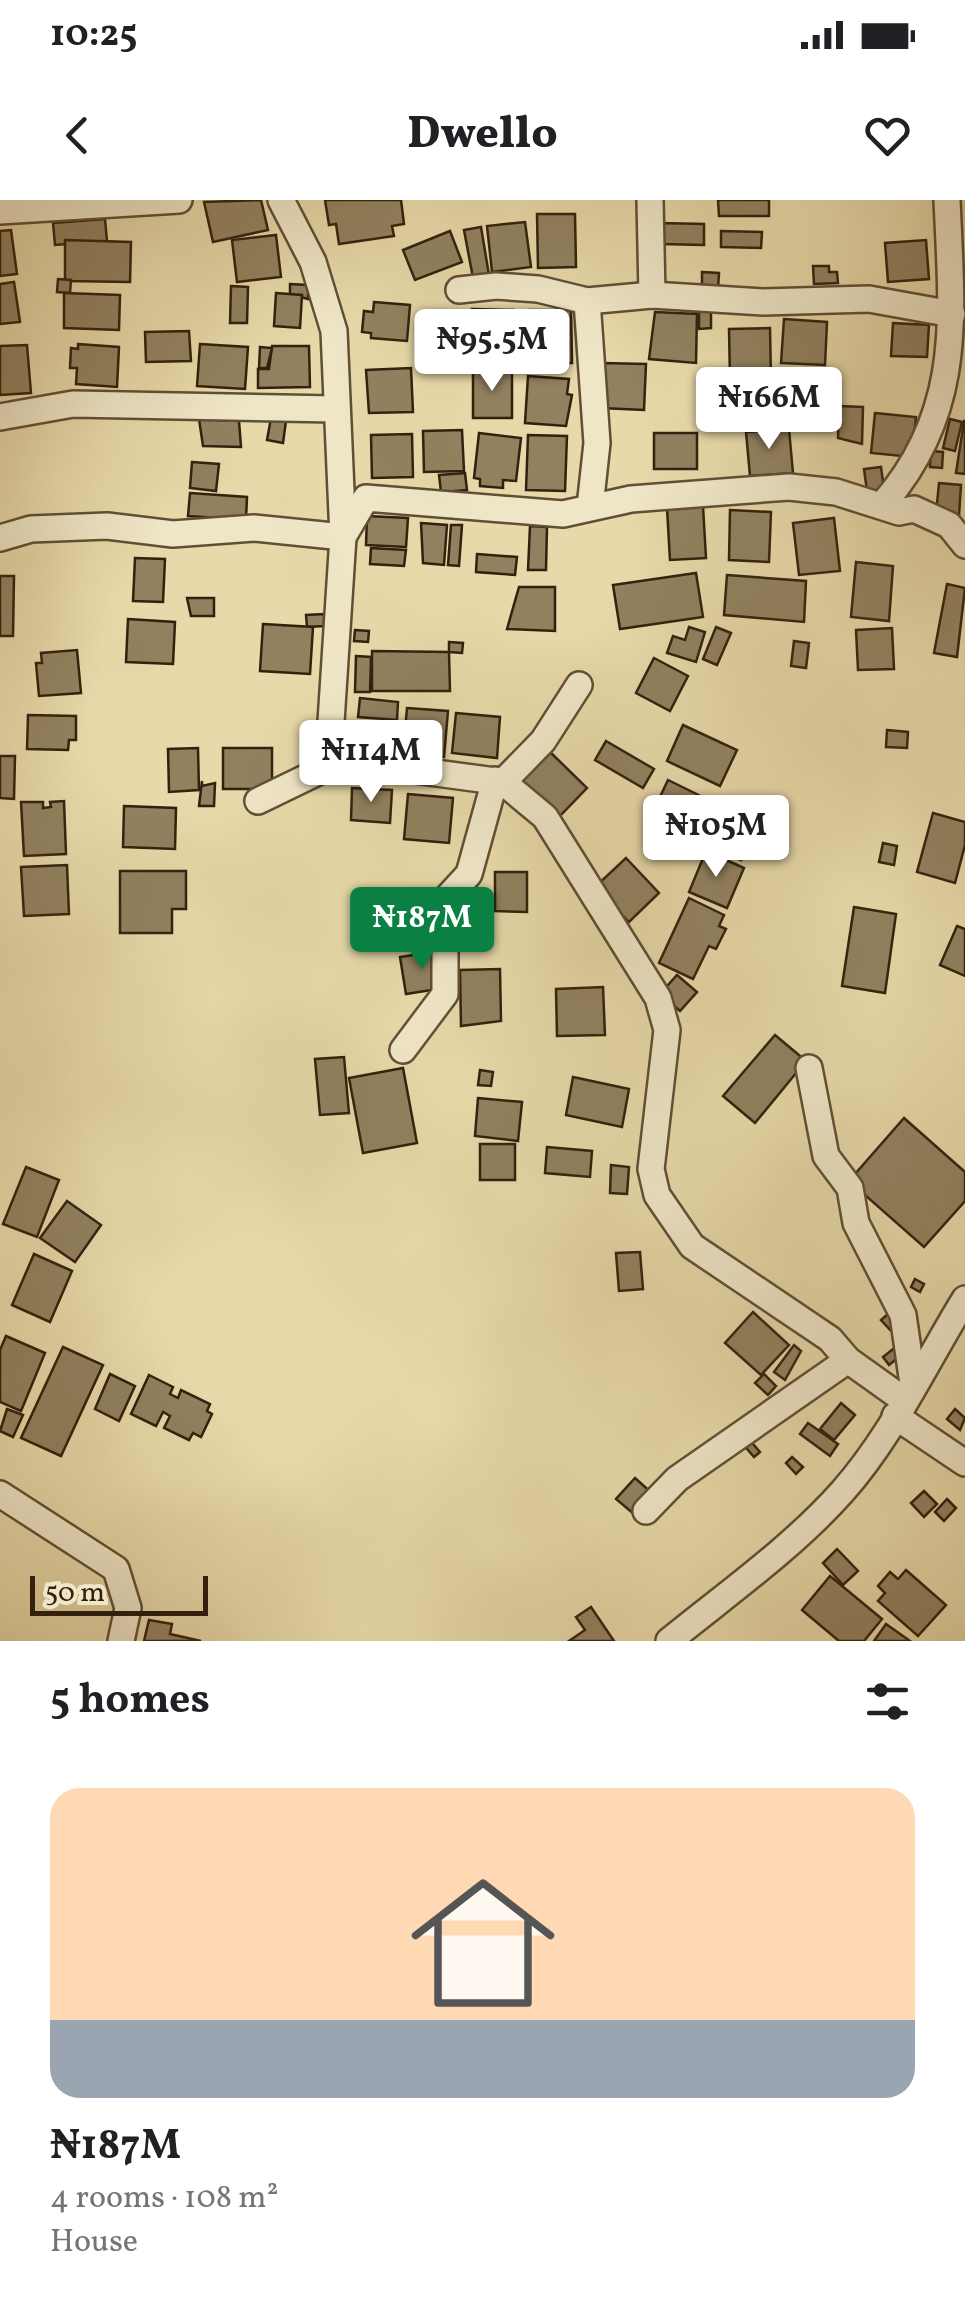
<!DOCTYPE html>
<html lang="en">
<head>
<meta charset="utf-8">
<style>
	body { margin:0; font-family:Vollkorn,serif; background:#f6f6f6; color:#202124; height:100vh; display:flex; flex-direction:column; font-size:38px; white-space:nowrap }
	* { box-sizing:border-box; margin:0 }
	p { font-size:32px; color:#757577 }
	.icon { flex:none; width:55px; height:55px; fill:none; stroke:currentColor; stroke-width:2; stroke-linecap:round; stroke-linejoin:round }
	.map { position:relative; height:1441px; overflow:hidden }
	.details { display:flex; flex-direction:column; background:#fff; flex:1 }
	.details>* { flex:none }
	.scale { position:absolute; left:30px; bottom:25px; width:178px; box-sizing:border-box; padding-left:10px; border:5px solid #33210e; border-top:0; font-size:28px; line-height:35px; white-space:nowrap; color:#33210e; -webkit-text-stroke:8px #efe6c7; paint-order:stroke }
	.price { position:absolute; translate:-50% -85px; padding:0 22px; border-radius:10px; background:#fff; color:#222; font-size:32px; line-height:65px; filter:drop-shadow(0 2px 5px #0008) }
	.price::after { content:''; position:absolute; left:50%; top:60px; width:30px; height:22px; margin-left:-15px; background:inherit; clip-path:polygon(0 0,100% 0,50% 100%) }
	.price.on { background:#0b8043; color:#fff }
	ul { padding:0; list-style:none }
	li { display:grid; align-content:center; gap:20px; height:530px; padding:0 50px }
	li+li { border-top:2px solid #e0e0e0 }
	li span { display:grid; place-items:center; height:310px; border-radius:30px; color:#555 }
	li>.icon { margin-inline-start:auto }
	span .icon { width:180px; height:180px; fill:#fffc; stroke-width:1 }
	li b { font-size:42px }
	h2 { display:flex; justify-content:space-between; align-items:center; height:120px; padding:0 50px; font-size:42px }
	.status { display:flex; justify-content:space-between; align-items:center; height:70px; padding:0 50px; background:#fff; direction:ltr }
	.status svg { height:28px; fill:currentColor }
	header { display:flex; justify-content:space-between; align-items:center; height:130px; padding:0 50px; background:#fff; font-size:45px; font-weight:800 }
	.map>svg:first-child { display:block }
</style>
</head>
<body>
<div class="status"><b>10:25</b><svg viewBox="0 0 49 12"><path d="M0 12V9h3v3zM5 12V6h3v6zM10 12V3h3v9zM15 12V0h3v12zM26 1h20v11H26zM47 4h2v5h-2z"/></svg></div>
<header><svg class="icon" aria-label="back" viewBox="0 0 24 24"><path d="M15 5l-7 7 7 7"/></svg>Dwello<svg class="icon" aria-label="heart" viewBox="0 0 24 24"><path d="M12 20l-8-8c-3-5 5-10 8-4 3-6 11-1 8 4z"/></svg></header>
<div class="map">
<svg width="965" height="1441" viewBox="0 0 965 1441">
	<rect width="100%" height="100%" fill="#e7d9a9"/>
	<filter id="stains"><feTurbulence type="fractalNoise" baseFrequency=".002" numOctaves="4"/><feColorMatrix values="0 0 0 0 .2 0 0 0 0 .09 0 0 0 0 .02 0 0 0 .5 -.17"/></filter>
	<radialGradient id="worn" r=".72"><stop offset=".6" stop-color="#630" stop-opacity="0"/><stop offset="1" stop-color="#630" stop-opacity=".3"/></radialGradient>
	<!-- building -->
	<g fill="#91815f" stroke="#33210e" stroke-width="2.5">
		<path d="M 261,0 L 268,30 L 213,42 L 204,2 Z"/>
		<path d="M 325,0 L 401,0 L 404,24 L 392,26 L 394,36 L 339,44 L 336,24 L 329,25 Z"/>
		<path d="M 718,0 L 769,0 L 769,16 L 719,16 Z"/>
		<path d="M 537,14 L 575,14 L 576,67 L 538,68 Z"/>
		<path d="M 105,19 L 107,41 L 55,45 L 53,23 Z"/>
		<path d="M 525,22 L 531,67 L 492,72 L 487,26 Z"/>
		<path d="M 660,23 L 704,24 L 704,45 L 660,44 Z"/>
		<path d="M 481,27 L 489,75 L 473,78 L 464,30 Z"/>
		<path d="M 11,30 L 17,74 L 0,76 L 0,31 Z"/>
		<path d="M 450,31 L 462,62 L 415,80 L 403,50 Z"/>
		<path d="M 721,31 L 762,32 L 761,48 L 721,47 Z"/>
		<path d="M 276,35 L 281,77 L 237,82 L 232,40 Z"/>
		<path d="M 65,40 L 131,42 L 130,82 L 65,81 Z"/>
		<path d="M 926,40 L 929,79 L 888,82 L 885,43 Z"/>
		<path d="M 813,66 L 829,66 L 829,72 L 837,72 L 838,83 L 814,84 Z"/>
		<path d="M 702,72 L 719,73 L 718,89 L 702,88 Z"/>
		<path d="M 58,79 L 71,80 L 70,93 L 57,92 Z"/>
		<path d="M 14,82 L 20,122 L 0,124 L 0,84 Z"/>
		<path d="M 290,84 L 308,85 L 308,99 L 290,94 Z"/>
		<path d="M 231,86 L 248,87 L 247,123 L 230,123 Z"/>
		<path d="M 64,93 L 120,95 L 119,130 L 64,128 Z"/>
		<path d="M 276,93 L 302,95 L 300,128 L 274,126 Z"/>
		<path d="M 374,102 L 410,105 L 407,141 L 371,138 L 371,133 L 362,132 L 364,111 L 373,112 Z"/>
		<path d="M 472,109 L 514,110 L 512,162 L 471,161 Z"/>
		<path d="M 529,110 L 571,110 L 572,163 L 530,164 Z"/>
		<path d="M 690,111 L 711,111 L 711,128 L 699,129 L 699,113 Z"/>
		<path d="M 655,112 L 697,114 L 696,163 L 649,159 Z"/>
		<path d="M 784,119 L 827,122 L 825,165 L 781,163 Z"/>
		<path d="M 893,123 L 929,125 L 927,157 L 891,156 Z"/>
		<path d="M 420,127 L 456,127 L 457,145 L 420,145 Z"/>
		<path d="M 770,128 L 771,179 L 730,180 L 729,129 Z"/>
		<path d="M 189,131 L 191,161 L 146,162 L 145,132 Z"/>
		<path d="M 78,144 L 119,147 L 117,187 L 76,184 L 77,168 L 70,168 L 71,148 L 78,149 Z"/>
		<path d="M 200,144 L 248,147 L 245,189 L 197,186 Z"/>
		<path d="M 27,145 L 31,193 L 0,195 L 0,146 Z"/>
		<path d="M 272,146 L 309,146 L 310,187 L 258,188 L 258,169 L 269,169 Z"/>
		<path d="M 260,147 L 272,148 L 267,168 L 259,168 Z"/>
		<path d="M 602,163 L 646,164 L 644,210 L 601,208 Z"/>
		<path d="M 411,168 L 413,212 L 369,213 L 366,170 Z"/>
		<path d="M 824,168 L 828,204 L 785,208 L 781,172 Z"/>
		<path d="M 473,170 L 512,171 L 512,218 L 473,218 Z"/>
		<path d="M 528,176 L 569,179 L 567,194 L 572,195 L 566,226 L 525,223 Z"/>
		<path d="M 839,206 L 863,207 L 862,244 L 838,238 Z"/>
		<path d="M 875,213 L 916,217 L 912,257 L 871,253 Z"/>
		<path d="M 271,218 L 286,221 L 283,243 L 267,240 Z"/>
		<path d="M 199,219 L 239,221 L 241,247 L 203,246 Z"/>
		<path d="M 950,219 L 962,222 L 955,251 L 943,248 Z"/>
		<path d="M 964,221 L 965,221 L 965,274 L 956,273 Z"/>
		<path d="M 789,229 L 793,273 L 750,276 L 746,232 Z"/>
		<path d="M 462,230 L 464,271 L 424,272 L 423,231 Z"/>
		<path d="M 479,233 L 521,238 L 516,281 L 503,280 L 503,288 L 480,286 L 480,279 L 474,278 Z"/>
		<rect x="654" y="233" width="43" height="36"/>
		<path d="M 412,234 L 413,277 L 372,278 L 371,235 Z"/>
		<path d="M 528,235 L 567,236 L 565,291 L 526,290 Z"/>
		<path d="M 931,251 L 943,252 L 942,268 L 930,267 Z"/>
		<path d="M 192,262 L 219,264 L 216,291 L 190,288 Z"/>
		<path d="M 881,267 L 884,289 L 867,291 L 864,269 Z"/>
		<path d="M 465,273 L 467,290 L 441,292 L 439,275 Z"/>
		<path d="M 939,283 L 961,285 L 959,316 L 936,314 Z"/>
		<path d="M 190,293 L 247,297 L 246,320 L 188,316 Z"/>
		<path d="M 703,306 L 706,358 L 670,360 L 667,308 Z"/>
		<path d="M 730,310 L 771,312 L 769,362 L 729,360 Z"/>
		<path d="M 367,316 L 408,318 L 406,347 L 366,345 Z"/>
		<path d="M 834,318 L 840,371 L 799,375 L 793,323 Z"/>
		<path d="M 421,323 L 447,325 L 444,365 L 423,363 Z"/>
		<path d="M 451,325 L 462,325 L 459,366 L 448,365 Z"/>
		<path d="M 530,326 L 547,327 L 546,370 L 528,370 Z"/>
		<path d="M 371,348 L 406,350 L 404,366 L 370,364 Z"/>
		<path d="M 477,354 L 517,357 L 515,375 L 476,372 Z"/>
		<path d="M 135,358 L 165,359 L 163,402 L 133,401 Z"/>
		<path d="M 856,362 L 893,366 L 889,421 L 851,417 Z"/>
		<path d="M 696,373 L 703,417 L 620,429 L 613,385 Z"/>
		<path d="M 727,375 L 806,381 L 804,422 L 724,415 Z"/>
		<path d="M 0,376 L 14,376 L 13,436 L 0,436 Z"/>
		<path d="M 947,384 L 965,388 L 957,457 L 934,453 Z"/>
		<path d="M 519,387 L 555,387 L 555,431 L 507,429 Z"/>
		<path d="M 187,398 L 214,398 L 214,416 L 191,416 Z"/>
		<path d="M 324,414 L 324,426 L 307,427 L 306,415 Z"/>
		<path d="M 128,419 L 175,422 L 173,464 L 126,462 Z"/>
		<path d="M 263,424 L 313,427 L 310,474 L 260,471 Z"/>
		<path d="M 689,427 L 705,432 L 696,462 L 667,453 L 673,436 L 685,440 Z"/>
		<path d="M 716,427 L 731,433 L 717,465 L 703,459 Z"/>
		<path d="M 892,428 L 894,469 L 858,470 L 856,430 Z"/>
		<path d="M 355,430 L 369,431 L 368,442 L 354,441 Z"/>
		<path d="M 794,441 L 809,443 L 806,468 L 791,466 Z"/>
		<path d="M 449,442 L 463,443 L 462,453 L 449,452 Z"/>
		<path d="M 77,450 L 81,493 L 39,496 L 36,463 L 42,463 L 41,453 Z"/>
		<path d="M 372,451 L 449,452 L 450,491 L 372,491 Z"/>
		<path d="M 356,456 L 371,457 L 370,492 L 355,492 Z"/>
		<path d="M 654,458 L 688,476 L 670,511 L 636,493 Z"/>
		<path d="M 360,498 L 398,502 L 397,520 L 358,517 Z"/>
		<path d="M 407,508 L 448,511 L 444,557 L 403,554 Z"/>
		<path d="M 456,513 L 500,517 L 497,558 L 452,553 Z"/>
		<path d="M 28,515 L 76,516 L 76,540 L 69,540 L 68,550 L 27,549 Z"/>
		<path d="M 683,525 L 737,550 L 720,586 L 667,561 Z"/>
		<path d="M 887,530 L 908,532 L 907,548 L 886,547 Z"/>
		<path d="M 606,541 L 654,569 L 643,588 L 595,560 Z"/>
		<path d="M 309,546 L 325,548 L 322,576 L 306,574 Z"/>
		<path d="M 198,548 L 199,590 L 169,592 L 168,549 Z"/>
		<rect x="223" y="548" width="49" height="41"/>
		<path d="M 548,550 L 587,588 L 556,620 L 517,582 Z"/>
		<path d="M 0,556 L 15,556 L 14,599 L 0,598 Z"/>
		<path d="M 668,580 L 717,604 L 700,640 L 651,616 Z"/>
		<path d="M 202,581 L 202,586 L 215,583 L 214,606 L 199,606 Z"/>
		<path d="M 352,588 L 392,590 L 390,623 L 351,620 Z"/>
		<path d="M 408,594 L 453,598 L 449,643 L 404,639 Z"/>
		<path d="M 726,597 L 764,617 L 741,660 L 703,641 Z"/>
		<path d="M 64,601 L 66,654 L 24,656 L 21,602 L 43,602 L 43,608 L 51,607 L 50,602 Z"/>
		<path d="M 124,606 L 176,608 L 175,649 L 123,647 Z"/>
		<path d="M 933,613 L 965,622 L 965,645 L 955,683 L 917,672 Z"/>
		<path d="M 883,643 L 897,646 L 894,665 L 879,662 Z"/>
		<path d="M 706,651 L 744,668 L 727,708 L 689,692 Z"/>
		<path d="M 626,658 L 659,693 L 629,722 L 595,687 Z"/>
		<path d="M 67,665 L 69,714 L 24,716 L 21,667 Z"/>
		<path d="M 120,671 L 186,671 L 186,709 L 172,709 L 172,733 L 120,733 Z"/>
		<path d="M 495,672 L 527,672 L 527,712 L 495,711 Z"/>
		<path d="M 689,698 L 724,715 L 719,726 L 726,729 L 716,749 L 709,746 L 693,779 L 659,763 Z"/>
		<path d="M 854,707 L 896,714 L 885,793 L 842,786 Z"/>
		<path d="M 428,718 L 434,742 L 420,746 L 414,722 Z"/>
		<path d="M 957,726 L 965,729 L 965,776 L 940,765 Z"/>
		<path d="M 438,751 L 444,788 L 406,794 L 400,757 Z"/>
		<path d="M 500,769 L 501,821 L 461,826 L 460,770 Z"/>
		<path d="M 677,775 L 697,792 L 680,811 L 660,794 Z"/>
		<path d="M 603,787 L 605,835 L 557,836 L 556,789 Z"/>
		<path d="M 775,835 L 806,861 L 755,923 L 723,896 Z"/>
		<path d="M 344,857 L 349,913 L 320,915 L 315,859 Z"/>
		<path d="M 403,868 L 417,943 L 363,953 L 349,878 Z"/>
		<path d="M 480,870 L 493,872 L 491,886 L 478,885 Z"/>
		<path d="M 573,877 L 629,889 L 622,927 L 566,915 Z"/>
		<path d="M 478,898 L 522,902 L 518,941 L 475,936 Z"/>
		<path d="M 904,918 L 965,972 L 965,1001 L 924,1047 L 849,981 Z"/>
		<rect x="480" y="944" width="35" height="36"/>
		<path d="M 547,947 L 592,951 L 590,977 L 545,973 Z"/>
		<path d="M 611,965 L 629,967 L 627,994 L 610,993 Z"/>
		<path d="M 26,967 L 59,980 L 37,1037 L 3,1024 Z"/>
		<path d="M 67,1001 L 101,1025 L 75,1062 L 40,1038 Z"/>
		<path d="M 640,1052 L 643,1089 L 619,1091 L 616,1053 Z"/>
		<path d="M 34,1054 L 72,1071 L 50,1122 L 12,1105 Z"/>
		<path d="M 915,1079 L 924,1084 L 920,1092 L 911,1087 Z"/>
		<path d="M 753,1112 L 789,1145 L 761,1175 L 725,1143 Z"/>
		<path d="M 889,1113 L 901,1125 L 893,1133 L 881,1120 Z"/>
		<path d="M 6,1136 L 45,1153 L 21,1211 L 0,1202 L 0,1150 Z"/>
		<path d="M 794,1145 L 801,1151 L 785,1180 L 774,1172 Z"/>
		<path d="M 63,1147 L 103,1165 L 61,1256 L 21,1238 Z"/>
		<path d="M 893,1149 L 899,1157 L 889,1165 L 883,1157 Z"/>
		<path d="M 110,1174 L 135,1186 L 119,1221 L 95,1209 Z"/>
		<path d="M 764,1174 L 776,1186 L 768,1195 L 755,1183 Z"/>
		<path d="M 149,1175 L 173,1187 L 170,1194 L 178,1198 L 181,1190 L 210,1204 L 207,1211 L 212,1214 L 201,1237 L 193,1233 L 189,1240 L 164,1228 L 170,1216 L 163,1212 L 156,1226 L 131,1214 Z"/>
		<path d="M 841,1203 L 855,1215 L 834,1240 L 820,1229 Z"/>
		<path d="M 7,1209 L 23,1215 L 13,1237 L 0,1231 Z"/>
		<path d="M 955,1209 L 965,1218 L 960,1230 L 947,1219 Z"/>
		<path d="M 808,1223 L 838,1244 L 830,1256 L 800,1234 Z"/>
		<path d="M 747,1237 L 760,1252 L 754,1257 L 741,1242 Z"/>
		<path d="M 792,1257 L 803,1267 L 796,1274 L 786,1263 Z"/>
		<path d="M 635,1278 L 653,1294 L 635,1315 L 616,1299 Z"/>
		<path d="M 924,1291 L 937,1304 L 924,1317 L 911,1303 Z"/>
		<path d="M 947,1299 L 956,1308 L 944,1321 L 935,1312 Z"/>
		<path d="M 837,1349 L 858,1371 L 843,1385 L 823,1363 Z"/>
		<path d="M 906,1370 L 946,1405 L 918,1436 L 878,1401 L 885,1393 L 878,1386 L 890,1372 L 898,1379 Z"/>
		<path d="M 830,1376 L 882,1419 L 864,1441 L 839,1441 L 802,1410 Z"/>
		<path d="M 591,1407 L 614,1441 L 569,1441 L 585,1430 L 576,1417 Z"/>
		<path d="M 149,1420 L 172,1424 L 170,1434 L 201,1441 L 144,1441 Z"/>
		<path d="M 886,1424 L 910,1441 L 874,1441 Z"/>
	</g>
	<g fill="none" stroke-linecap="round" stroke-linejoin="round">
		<defs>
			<g id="minor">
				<path d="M 281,0 L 313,62 L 334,131 L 343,337 L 330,537 L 369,564 L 503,582 L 545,617 L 658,798 L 667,830 L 651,969 L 657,995 L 692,1046 L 830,1139 L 848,1160 L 904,1200"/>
				<path d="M 650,0 L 652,95"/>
				<path d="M 0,11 L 179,0"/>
				<path d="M 459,90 L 496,86 L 538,89 L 587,101 L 652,95 L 763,102 L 869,99 L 952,114"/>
				<path d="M 587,101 L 597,243 L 590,307"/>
				<path d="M 0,217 L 73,204 L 335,209"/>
				<path d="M 883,304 C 964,211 952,116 947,0"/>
				<path d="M 0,338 L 31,329 L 107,326 L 173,334 L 254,328 L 343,337 L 366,298 L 563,314 L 631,299 L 789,287 L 836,292 L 899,312 L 914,309 L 949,325 L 965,345"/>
				<path d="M 503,582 L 543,541 L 579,485"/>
				<path d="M 258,601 L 357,553"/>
				<path d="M 403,850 L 445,794 L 445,700 L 469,674 L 495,580"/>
				<path d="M 809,868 L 826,956 L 850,988 L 856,1023 L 903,1115 L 913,1184"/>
				<path d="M 895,1216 L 965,1263"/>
				<path d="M 0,1294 L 116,1369 L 128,1408 L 121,1441"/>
				<path d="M 646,1311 L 677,1279 L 848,1160"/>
				<path d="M 669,1441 C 728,1393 792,1348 842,1292 C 892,1236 926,1162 965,1099"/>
			</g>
		</defs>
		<!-- minor casing -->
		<use href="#minor" stroke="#604f35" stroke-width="30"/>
		<!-- minor -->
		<use href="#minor" stroke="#efe6c7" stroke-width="25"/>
	</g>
	<rect width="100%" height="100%" filter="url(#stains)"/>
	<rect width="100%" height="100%" fill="url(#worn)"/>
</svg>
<div class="scale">50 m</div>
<b class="price" style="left:492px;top:194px">₦95.5M</b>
<b class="price" style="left:769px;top:252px">₦166M</b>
<b class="price" style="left:371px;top:605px">₦114M</b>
<b class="price" style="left:716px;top:680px">₦105M</b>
<b class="price on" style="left:422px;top:772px">₦187M</b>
</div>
<section class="details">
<h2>5 homes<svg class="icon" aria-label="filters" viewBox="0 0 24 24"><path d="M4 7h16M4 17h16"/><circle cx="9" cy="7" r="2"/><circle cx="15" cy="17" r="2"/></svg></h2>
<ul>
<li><span style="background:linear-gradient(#ffd9b3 75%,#9aa5b1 0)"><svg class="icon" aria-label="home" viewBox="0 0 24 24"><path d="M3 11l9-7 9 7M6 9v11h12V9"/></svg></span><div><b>₦187M</b><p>4 rooms · 108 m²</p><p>House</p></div></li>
</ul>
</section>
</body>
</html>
